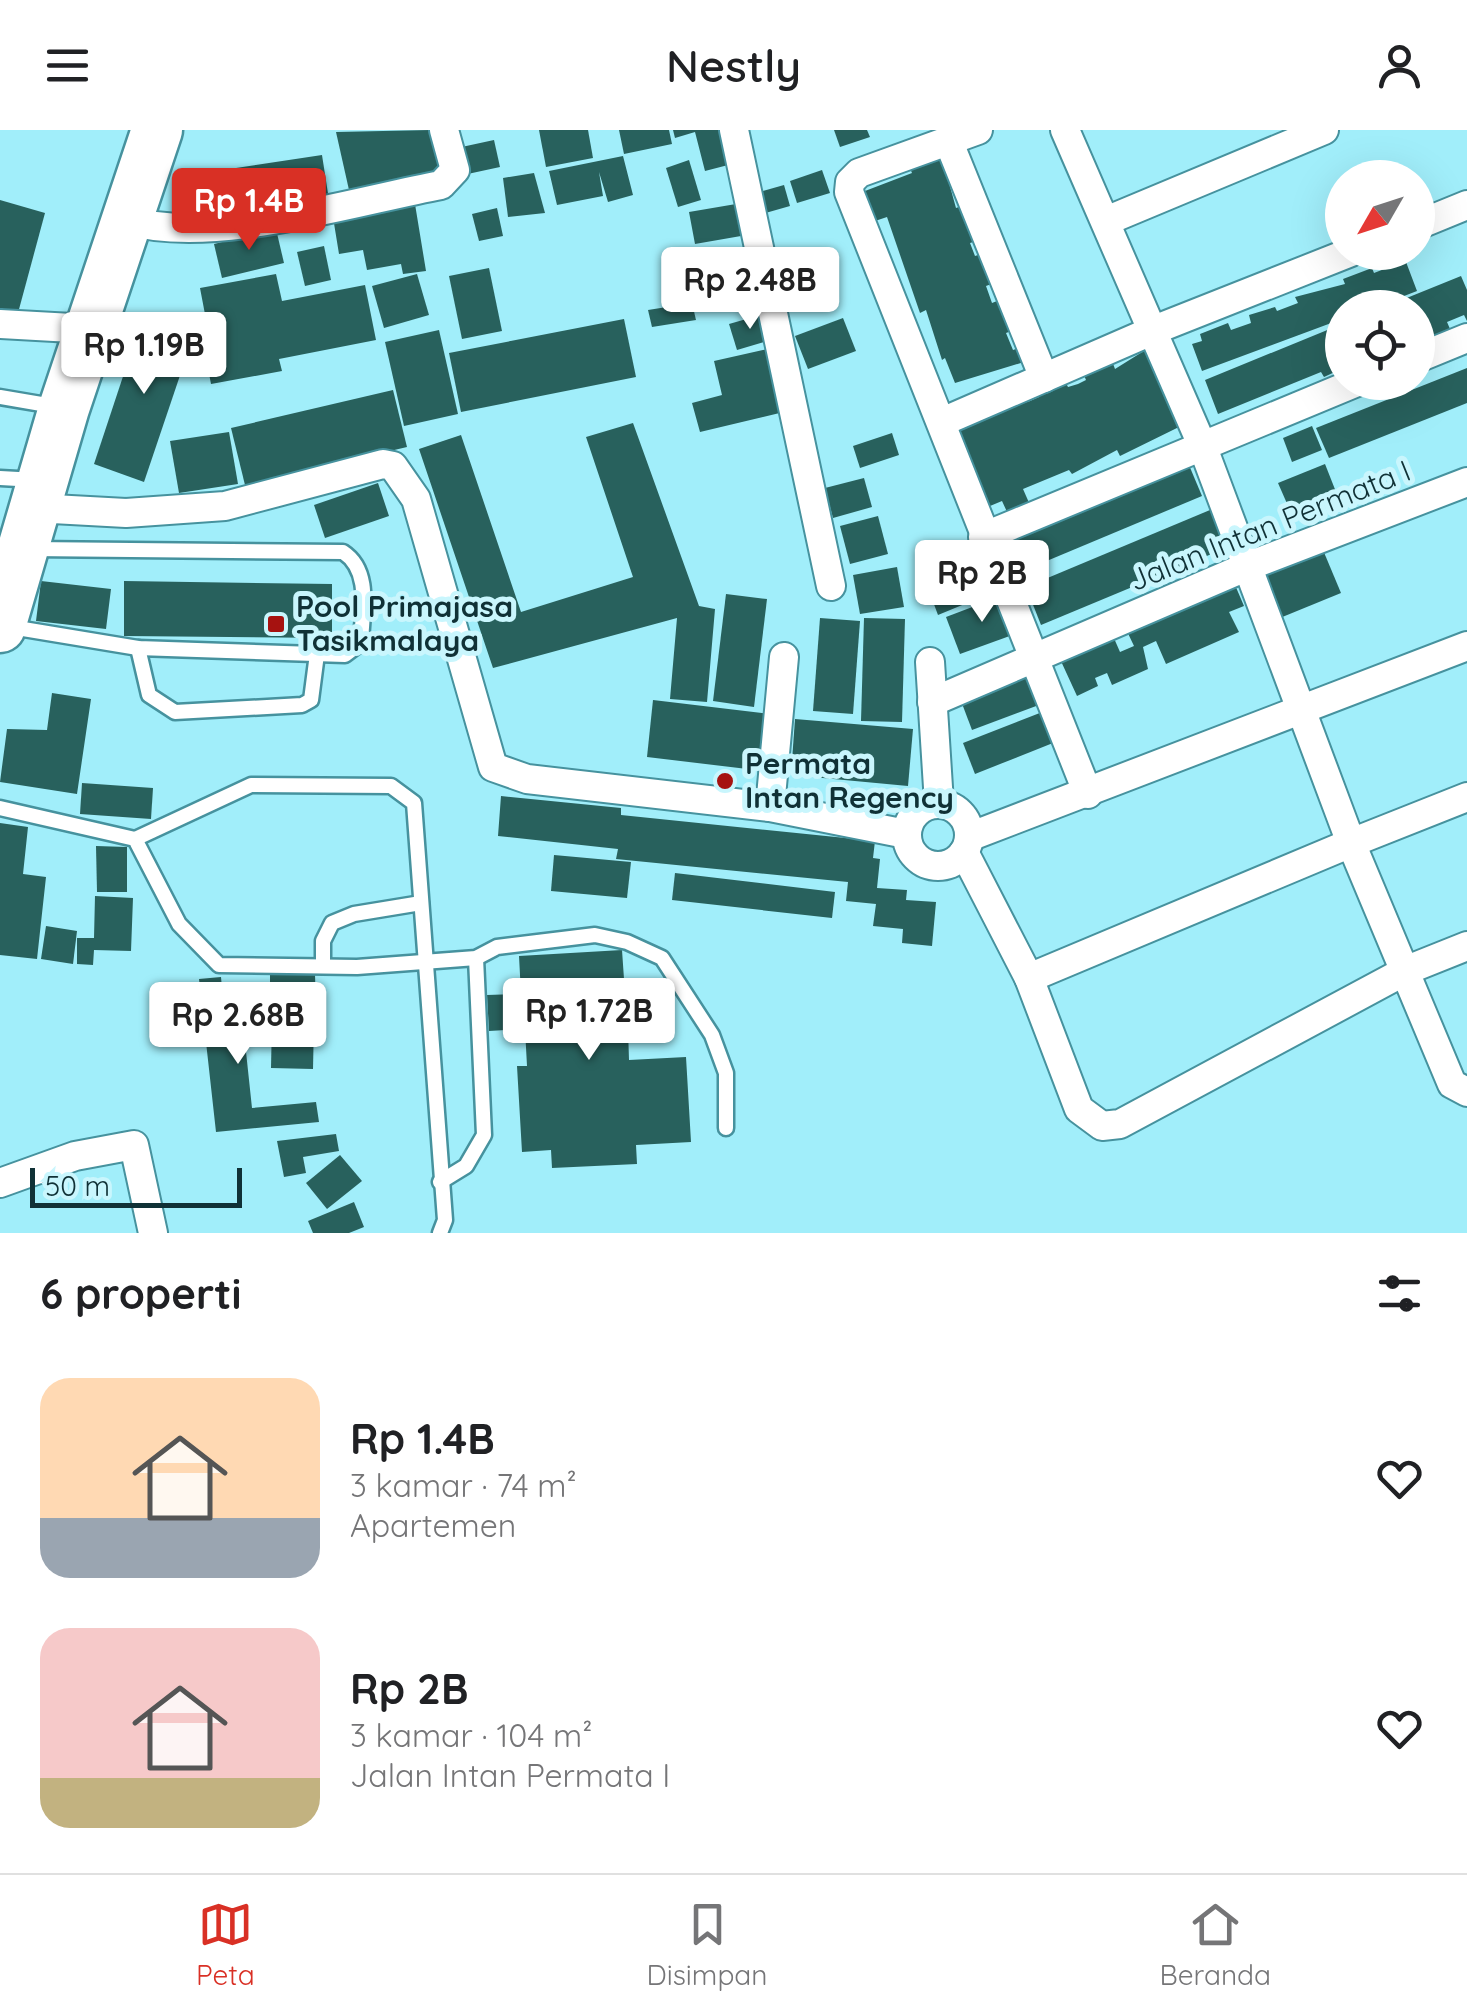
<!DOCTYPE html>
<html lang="id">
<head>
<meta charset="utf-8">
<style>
	body { margin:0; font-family:Quicksand,sans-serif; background:#f2f2f2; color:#202124; height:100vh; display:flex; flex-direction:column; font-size:38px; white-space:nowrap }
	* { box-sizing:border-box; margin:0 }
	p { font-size:32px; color:#757577 }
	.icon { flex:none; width:55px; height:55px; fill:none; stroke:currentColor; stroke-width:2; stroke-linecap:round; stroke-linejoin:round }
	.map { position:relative; height:1103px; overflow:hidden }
	.sheet { display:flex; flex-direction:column; background:#fff; flex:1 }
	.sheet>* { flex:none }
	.needle { width:65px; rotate:231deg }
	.fabs { position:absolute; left:1325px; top:30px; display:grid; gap:20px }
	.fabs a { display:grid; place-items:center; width:110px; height:110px; border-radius:50%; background:#fff; box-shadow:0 10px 40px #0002; font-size:50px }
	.scale { position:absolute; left:30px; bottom:25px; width:212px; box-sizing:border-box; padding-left:10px; border:5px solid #103136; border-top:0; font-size:28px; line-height:35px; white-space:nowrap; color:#103136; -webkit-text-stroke:8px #c9f6fd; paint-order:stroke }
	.price { position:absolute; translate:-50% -85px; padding:0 22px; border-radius:10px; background:#fff; color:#222; font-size:32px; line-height:65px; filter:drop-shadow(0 2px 5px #0008) }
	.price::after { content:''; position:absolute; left:50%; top:60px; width:30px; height:22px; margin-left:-15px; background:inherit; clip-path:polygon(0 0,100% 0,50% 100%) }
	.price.active { background:#d93025; color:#fff }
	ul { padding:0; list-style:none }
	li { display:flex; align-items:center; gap:30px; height:250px; padding:0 40px }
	li span { display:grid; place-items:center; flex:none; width:280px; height:200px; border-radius:30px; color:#555 }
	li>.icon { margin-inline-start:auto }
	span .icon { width:120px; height:120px; fill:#fffc; stroke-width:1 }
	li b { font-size:42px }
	h2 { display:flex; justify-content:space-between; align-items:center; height:120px; padding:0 40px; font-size:42px }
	header { display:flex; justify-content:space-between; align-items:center; height:130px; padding:0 40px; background:#fff; font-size:45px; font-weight:600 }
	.dock { display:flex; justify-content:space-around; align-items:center; height:140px; border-top:2px solid #e0e0e0; background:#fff; font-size:28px; color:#757577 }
	.dock a { display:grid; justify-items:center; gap:5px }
	.dock .active { color:#d93025 }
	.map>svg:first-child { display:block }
</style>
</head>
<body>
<header><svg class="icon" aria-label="menu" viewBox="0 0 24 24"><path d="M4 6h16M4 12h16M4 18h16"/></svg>Nestly<svg class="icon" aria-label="person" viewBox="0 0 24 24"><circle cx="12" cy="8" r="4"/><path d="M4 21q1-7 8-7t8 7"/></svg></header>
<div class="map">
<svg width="1467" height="1103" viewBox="0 0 1467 1103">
	<rect width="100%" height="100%" fill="#a1eefa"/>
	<!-- building -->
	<g fill="#28615d">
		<path d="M 430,0 L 440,44 L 349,60 L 336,2 Z"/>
		<path d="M 539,0 L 588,0 L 593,28 L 546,37 Z"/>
		<path d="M 619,0 L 669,0 L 672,14 L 624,24 Z"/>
		<path d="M 673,0 L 723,0 L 732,34 L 705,41 L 695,2 L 675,8 Z"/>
		<path d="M 834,0 L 867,0 L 870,7 L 840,17 Z"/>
		<path d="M 494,10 L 500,37 L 463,45 L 457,18 Z"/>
		<path d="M 941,24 L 956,78 L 967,74 L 980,110 L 970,113 L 975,126 L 984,123 L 994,153 L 986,156 L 992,173 L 1002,169 L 1014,200 L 1006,203 L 1013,220 L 1019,218 L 1024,232 L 955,253 L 945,228 L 942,230 L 926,180 L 920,183 L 887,87 L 875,91 L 865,61 L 912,43 L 909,36 Z"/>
		<path d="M 322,25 L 329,70 L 223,86 L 216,41 Z"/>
		<path d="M 623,26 L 633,65 L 608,72 L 599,42 L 603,66 L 557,75 L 549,41 Z"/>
		<path d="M 689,30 L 701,70 L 678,77 L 666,38 Z"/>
		<path d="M 822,40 L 830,63 L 797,73 L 790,51 Z"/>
		<path d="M 534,43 L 545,83 L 508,87 L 503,48 Z"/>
		<path d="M 784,55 L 790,76 L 762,84 L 756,63 Z"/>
		<path d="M 414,68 L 426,141 L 403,144 L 401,134 L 367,140 L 363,120 L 339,124 L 332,81 Z"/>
		<path d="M 0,70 L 45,83 L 18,183 L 0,178 Z"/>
		<path d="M 736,74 L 741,106 L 695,114 L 689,82 Z"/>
		<path d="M 497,78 L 503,106 L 479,111 L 472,84 Z"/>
		<path d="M 276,99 L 284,133 L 222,148 L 214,114 Z"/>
		<path d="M 324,116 L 331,150 L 305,156 L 297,122 Z"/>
		<path d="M 1403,124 L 1417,161 L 1373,178 L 1342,178 L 1342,189 L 1202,241 L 1192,214 L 1202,211 L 1200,204 L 1228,193 L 1231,200 L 1251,193 L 1249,185 L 1275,177 L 1277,181 L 1298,173 L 1295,167 L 1345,154 L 1343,149 L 1372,138 L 1374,143 L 1392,136 L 1389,129 Z"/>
		<path d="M 489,138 L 502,201 L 462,209 L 449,146 Z"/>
		<path d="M 276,144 L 282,171 L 365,155 L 376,210 L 279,229 L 282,241 L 211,254 L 201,202 L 208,200 L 200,158 Z"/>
		<path d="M 417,144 L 429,185 L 384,198 L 372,156 Z"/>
		<path d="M 1461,146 L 1467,160 L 1467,191 L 1464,185 L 1447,192 L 1450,199 L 1420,211 L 1418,178 L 1382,178 Z"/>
		<path d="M 692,173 L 696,190 L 652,197 L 648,180 Z"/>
		<path d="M 144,183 L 195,201 L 144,352 L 94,334 Z"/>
		<path d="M 764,184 L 771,210 L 737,220 L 729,194 Z"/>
		<path d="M 843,188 L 856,221 L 808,239 L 795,206 Z"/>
		<path d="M 624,189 L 636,247 L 461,282 L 449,223 Z"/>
		<path d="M 1342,194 L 1342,245 L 1337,241 L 1324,247 L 1321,242 L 1218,284 L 1205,250 Z"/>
		<path d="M 439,200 L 458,284 L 404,296 L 385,212 Z"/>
		<path d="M 772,218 L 788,281 L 700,302 L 692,273 L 722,265 L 714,231 Z"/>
		<path d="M 1147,219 L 1179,297 L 1120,326 L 1117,320 L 1072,344 L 1069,340 L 1023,359 L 1030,375 L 1008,384 L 1002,371 L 990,376 L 956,295 L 1030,271 L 1039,267 L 1037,263 L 1065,251 L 1068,257 L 1078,254 L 1086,250 L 1083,243 L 1112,231 L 1115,239 Z"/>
		<path d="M 1467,238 L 1467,273 L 1329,328 L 1316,298 Z"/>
		<path d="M 393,260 L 407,317 L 245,355 L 231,298 Z"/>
		<path d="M 633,293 L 699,476 L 715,479 L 707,572 L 670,569 L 677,488 L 493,538 L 419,319 L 461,305 L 521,482 L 633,447 L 586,307 Z"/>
		<path d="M 1312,296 L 1322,320 L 1292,332 L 1283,308 Z"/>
		<path d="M 229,302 L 238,354 L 179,363 L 170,311 Z"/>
		<path d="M 892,303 L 899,325 L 860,338 L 853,316 Z"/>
		<path d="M 1186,328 L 1202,366 L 1018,443 L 1002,405 Z"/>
		<path d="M 1325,334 L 1338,367 L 1292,385 L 1278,353 Z"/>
		<path d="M 864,348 L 872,377 L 833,388 L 825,358 Z"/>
		<path d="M 378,353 L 389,386 L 325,408 L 314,375 Z"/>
		<path d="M 1210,380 L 1226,418 L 1041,495 L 1026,457 Z"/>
		<path d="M 878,386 L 888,424 L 850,434 L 840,396 Z"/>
		<path d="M 965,418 L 984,466 L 938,485 L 932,469 L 945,464 L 939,448 L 925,454 L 918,437 Z"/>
		<path d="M 1323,420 L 1341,463 L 1275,490 L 1257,446 Z"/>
		<path d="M 897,437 L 904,477 L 860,484 L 853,445 Z"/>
		<path d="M 1232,448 L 1244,476 L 1229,482 L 1239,502 L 1166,534 L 1156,511 L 1143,517 L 1148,539 L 1112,555 L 1107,543 L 1095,548 L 1098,556 L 1077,566 L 1060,529 L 1113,506 L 1120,522 L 1134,516 L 1124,495 Z"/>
		<path d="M 41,451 L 111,459 L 106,499 L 36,491 Z"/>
		<path d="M 124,451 L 332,454 L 332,508 L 124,506 Z"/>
		<path d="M 726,464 L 767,469 L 754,577 L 713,571 Z"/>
		<path d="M 1004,465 L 1018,503 L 960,524 L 946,487 Z"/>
		<path d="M 820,488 L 860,491 L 853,584 L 813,581 Z"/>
		<path d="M 864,488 L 905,489 L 902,592 L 861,591 Z"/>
		<path d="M 1033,536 L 1047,572 L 972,600 L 958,563 Z"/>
		<path d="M 52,563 L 91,569 L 77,664 L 0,652 L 7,599 L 47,600 Z"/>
		<path d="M 653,570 L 771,584 L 764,641 L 647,627 Z"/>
		<path d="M 1050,579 L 1063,609 L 975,644 L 963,613 Z"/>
		<path d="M 795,589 L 913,599 L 908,656 L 791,645 Z"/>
		<path d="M 82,653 L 153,658 L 151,689 L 80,684 Z"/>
		<path d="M 501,666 L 621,678 L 621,685 L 875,711 L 873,728 L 880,729 L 877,758 L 907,760 L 906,770 L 936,772 L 932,816 L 902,813 L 903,799 L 873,796 L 876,774 L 846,771 L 848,752 L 616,729 L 618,719 L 498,706 Z"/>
		<path d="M 0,693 L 28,697 L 23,744 L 46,747 L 37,829 L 0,825 Z"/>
		<path d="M 96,716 L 127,717 L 127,762 L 97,762 Z"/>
		<path d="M 554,725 L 631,732 L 627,768 L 551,761 Z"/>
		<path d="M 675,743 L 835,762 L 832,788 L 672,770 Z"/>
		<path d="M 95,766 L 133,768 L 131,821 L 94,820 L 93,835 L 77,834 L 77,808 L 94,808 Z"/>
		<path d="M 46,796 L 77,801 L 73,834 L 41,829 Z"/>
		<path d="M 622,820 L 624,849 L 646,849 L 649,897 L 628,899 L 629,930 L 686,927 L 691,1012 L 636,1015 L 637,1034 L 552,1038 L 551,1020 L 522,1022 L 517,936 L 527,936 L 525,899 L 489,901 L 487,865 L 521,864 L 519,826 Z"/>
		<path d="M 315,843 L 316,886 L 270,887 L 270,844 Z"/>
		<path d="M 221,847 L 222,858 L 239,856 L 252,978 L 316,972 L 319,992 L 216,1002 L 199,849 Z"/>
		<path d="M 272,889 L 314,891 L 313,939 L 271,938 Z"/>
		<path d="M 336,1004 L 339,1021 L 303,1027 L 306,1043 L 284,1047 L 277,1011 Z"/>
		<path d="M 340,1025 L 362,1051 L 327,1079 L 306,1053 Z"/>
		<path d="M 354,1072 L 364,1097 L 349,1103 L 313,1103 L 308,1091 Z"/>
	</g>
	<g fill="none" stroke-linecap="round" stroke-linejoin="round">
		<defs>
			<g id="lane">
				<path d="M 0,267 L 53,276"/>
				<path d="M 0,348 L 36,350"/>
				<path d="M 11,497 L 138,518 L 345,525 L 361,513 C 362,482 372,441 343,422 L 31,419"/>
				<path d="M 138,518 L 149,565 L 175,582 L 302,575 L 311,570 L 317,524"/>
				<path d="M 0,678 L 135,709 L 179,794 L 219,835 L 357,837 L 476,828 L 497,817 L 595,805 L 627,812 L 662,828 L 712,905 L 726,943 L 726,998"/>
				<path d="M 135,709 L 251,655 L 391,656 L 414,673 L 445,1090 L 440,1103"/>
				<path d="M 323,836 L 323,811 L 332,793 L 354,784 L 421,773"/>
				<path d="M 440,1052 L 466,1036 L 484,1005 L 476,828"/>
			</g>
			<g id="street">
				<path d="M 734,0 L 831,456"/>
				<path d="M 978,0 L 859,43 L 850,52 L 849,62 L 1088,664"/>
				<path d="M 1065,0 L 1202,315 L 1351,713 L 1467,667"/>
				<path d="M 948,10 L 1044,248"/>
				<path d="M 126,90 C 211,116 351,72 441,55 L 455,40 L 444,0"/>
				<path d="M 1106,91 L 1324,0"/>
				<path d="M 1418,95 L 1467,75"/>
				<path d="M 0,194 L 90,199"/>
				<path d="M 1418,228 L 1467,208"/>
				<path d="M 942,292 L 1154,200 L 1351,122"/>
				<path d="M 34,378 L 126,383 L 225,376 L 383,334 L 393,336 L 416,369 L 493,637 L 527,649 L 770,677 L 906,704"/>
				<path d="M 983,407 L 1357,252"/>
				<path d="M 930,532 L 939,673"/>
				<path d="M 932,572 L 1246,437 L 1467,352"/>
				<circle cx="938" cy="705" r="31"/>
				<path d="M 770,677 L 784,527"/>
				<path d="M 969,707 L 1467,516"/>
				<path d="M 964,722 L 1029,848 L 1351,713 L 1452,954 L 1467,962"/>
				<path d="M 1029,848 L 1079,979 L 1102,996 L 1120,994 L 1407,840 L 1467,816"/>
				<path d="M 0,1053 L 75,1026 L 134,1015 L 153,1103"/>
			</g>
			<path id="highway" d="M 0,497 L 64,278 L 157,0"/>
		</defs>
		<!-- lane casing -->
		<use href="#lane" stroke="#46929e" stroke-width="19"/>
		<!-- street casing -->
		<use href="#street" stroke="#46929e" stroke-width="32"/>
		<!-- highway casing -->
		<use href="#highway" stroke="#46929e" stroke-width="55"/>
		<!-- lane -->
		<use href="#lane" stroke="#fff" stroke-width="14"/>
		<!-- street -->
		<use href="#street" stroke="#fff" stroke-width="28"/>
		<!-- highway -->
		<use href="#highway" stroke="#fff" stroke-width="50"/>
	</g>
	<!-- markers -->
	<g fill="#a61210" stroke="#c9f6fd" stroke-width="4">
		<rect x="266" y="484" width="20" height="20" rx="5"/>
		<circle cx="725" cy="651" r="10"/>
	</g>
	<g text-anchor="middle" stroke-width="10" stroke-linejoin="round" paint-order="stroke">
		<!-- street labels -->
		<g font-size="30" fill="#103136" stroke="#c9f6fd">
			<text transform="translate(1270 396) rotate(-22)" y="10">Jalan Intan Permata I</text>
		</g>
		<!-- poi labels -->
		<g font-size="30" font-weight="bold" fill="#103136" stroke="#c9f6fd" text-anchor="start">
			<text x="296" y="487">Pool Primajasa<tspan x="296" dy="34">Tasikmalaya</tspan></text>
			<text x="745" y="644">Permata<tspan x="745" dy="34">Intan Regency</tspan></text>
		</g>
	</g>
</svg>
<div class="fabs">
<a><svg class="needle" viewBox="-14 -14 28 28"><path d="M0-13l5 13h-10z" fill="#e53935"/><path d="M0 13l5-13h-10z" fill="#757577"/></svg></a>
<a><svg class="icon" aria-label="locate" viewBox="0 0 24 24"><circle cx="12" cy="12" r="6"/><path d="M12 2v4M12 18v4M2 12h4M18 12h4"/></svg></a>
</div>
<div class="scale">50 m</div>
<b class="price active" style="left:249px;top:123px">Rp 1.4B</b>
<b class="price" style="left:750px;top:202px">Rp 2.48B</b>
<b class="price" style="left:144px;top:267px">Rp 1.19B</b>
<b class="price" style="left:982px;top:495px">Rp 2B</b>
<b class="price" style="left:589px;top:933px">Rp 1.72B</b>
<b class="price" style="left:238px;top:937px">Rp 2.68B</b>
</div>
<section class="sheet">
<h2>6 properti<svg class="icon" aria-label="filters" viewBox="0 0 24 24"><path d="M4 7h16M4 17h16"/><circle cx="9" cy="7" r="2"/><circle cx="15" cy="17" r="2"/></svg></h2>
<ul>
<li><span style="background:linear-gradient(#ffd9b3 70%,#9aa5b1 0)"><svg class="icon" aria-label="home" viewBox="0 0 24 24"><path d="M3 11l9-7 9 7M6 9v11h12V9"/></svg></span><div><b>Rp 1.4B</b><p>3 kamar · 74 m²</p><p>Apartemen</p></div><svg class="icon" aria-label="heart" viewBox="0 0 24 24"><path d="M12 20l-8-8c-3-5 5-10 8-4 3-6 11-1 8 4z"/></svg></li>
<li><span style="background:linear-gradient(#f6c9c9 75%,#c2b280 0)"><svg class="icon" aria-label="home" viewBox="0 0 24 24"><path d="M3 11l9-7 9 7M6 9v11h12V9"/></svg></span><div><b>Rp 2B</b><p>3 kamar · 104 m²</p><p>Jalan Intan Permata I</p></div><svg class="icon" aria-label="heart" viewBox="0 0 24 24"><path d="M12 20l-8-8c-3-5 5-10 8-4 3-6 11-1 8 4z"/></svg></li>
</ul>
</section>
<nav class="dock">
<a class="active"><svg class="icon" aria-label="map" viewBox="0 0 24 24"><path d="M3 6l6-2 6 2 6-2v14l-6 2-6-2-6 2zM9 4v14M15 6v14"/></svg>Peta</a>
<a><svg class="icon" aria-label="saved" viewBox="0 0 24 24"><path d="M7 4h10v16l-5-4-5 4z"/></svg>Disimpan</a>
<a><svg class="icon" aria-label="home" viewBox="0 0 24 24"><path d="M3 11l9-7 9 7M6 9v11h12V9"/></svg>Beranda</a>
</nav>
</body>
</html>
